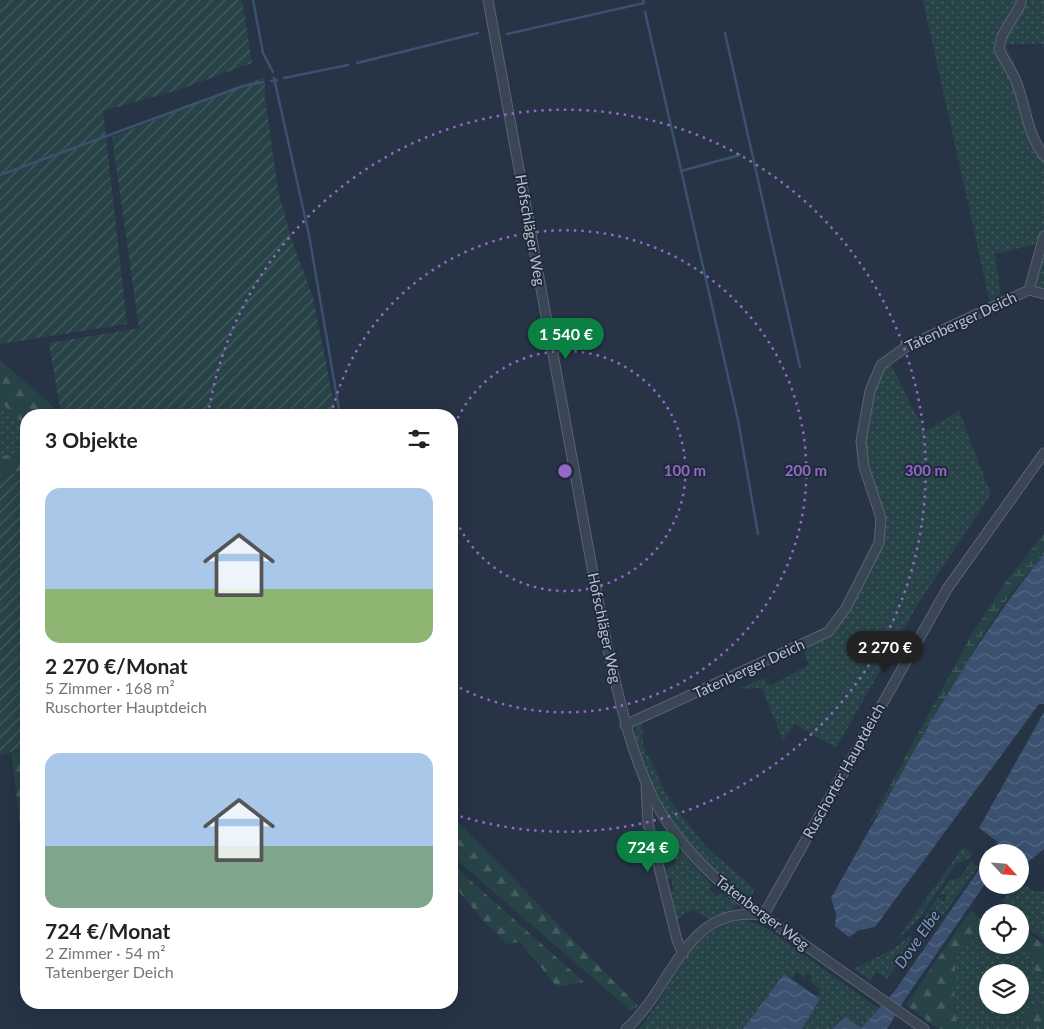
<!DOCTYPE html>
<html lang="de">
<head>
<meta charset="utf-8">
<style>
	body { margin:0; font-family:Lato,sans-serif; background:#f6f6f6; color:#222; height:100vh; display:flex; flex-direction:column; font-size:19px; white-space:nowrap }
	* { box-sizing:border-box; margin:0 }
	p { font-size:16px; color:#767676 }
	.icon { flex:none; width:28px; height:28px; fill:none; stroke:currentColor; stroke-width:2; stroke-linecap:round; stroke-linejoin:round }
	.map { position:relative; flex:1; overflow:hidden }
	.sheet { position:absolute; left:20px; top:409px; width:438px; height:600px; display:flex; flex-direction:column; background:#fff; border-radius:20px; box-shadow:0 5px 20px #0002 }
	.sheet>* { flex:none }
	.needle { width:32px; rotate:116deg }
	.fabs { position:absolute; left:979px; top:844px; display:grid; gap:10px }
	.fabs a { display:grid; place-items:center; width:50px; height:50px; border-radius:50%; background:#fff; box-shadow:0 5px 20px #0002; font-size:25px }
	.price { position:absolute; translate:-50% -42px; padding:0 11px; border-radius:18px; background:#0b8043; color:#fff; font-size:16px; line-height:32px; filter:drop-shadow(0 1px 2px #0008) }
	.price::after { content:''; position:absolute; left:50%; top:30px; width:15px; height:11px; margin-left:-8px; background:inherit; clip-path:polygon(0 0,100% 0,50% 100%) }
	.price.active { background:#222; color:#fff }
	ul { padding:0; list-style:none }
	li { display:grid; align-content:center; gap:10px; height:265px; padding:0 25px }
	li span { display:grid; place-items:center; height:155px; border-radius:15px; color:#555 }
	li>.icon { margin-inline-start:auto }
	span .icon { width:90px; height:90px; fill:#fffc; stroke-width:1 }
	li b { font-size:21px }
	h2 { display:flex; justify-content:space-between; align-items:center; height:60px; padding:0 25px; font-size:21px }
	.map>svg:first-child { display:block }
</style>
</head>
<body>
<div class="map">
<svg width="1044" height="1029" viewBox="0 0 1044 1029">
	<defs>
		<pattern id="grass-dots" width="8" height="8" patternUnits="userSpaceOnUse" patternTransform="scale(1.25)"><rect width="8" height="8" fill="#284347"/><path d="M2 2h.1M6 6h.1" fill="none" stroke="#455c60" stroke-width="1.8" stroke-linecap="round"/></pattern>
		<pattern id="forest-firs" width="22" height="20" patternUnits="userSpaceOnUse" patternTransform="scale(1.25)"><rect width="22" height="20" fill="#284347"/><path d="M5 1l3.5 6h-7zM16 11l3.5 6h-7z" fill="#455c60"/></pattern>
		<pattern id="wetland-marsh" width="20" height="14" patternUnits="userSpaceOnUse" patternTransform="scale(1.25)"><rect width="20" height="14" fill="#284347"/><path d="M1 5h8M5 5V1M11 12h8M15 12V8" fill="none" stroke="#455c60"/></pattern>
		<pattern id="garden-furrows" width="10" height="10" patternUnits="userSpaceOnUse" patternTransform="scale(1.25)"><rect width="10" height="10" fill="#284347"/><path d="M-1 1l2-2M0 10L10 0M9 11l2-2" fill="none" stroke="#455c60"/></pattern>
		<pattern id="water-waves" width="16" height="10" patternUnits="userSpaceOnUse" patternTransform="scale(1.25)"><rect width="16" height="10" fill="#3b516f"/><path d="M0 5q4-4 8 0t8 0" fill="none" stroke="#556882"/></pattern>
	</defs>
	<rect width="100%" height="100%" fill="#263446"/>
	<!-- grass -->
	<g fill="url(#grass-dots)" fill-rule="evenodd">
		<path d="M 923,0 L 1044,0 L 1044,44 L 1005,44 L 1021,78 L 1028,110 L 1044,148 L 1044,298 L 1030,296 L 1037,244 L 995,254 L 1001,298 L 990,303 Z"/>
		<path d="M 890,363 L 925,432 L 959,411 L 991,494 L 918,604 L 836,748 L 794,724 L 783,741 L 762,688 L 739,689 L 764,678 L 769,686 L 809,665 L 802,647 L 829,634 L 882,546 C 876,514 864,472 865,440 C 867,414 875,389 884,366 Z"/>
		<path d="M 0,401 L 21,422 L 26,417 L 26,453 L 0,456 Z"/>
		<path d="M 642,720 L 643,745 L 669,799 L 706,847 L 755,889 L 750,898 C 734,884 714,871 700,855 C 672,825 640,772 635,731 Z"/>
		<path d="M 675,845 L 712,885 L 709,889 L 716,896 L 720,892 L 737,905 L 732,911 L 709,919 L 694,910 L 684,914 L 677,920 L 670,893 L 674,891 L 671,878 L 667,878 L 665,871 L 676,864 L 670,852 Z"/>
		<path d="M 963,847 L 973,854 L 970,858 L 956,864 L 918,920 L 896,941 Z"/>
		<path d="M 971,862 L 978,867 L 908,964 L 923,931 L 921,929 L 927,912 L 930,916 L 932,912 L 929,910 L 938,897 L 943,902 L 947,896 L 943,894 L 939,895 L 950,880 L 960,878 Z"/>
		<path d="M 1020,882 L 1034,891 L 1044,892 L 1044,940 L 1020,923 L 1020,912 L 1013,912 L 1014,911 L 1001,900 L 1006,896 L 1004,894 L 1011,885 L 1020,885 Z"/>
		<path d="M 746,920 L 765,927 L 879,1009 L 861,1028 L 845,1018 L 832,1029 L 802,1029 L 820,999 L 816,996 L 821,990 L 810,980 L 812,976 L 808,973 L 804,978 L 797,972 L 792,979 L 784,974 L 743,1029 L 638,1029 C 674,991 685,926 746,920 Z"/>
		<path d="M 976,936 L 986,945 L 987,950 L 997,954 L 1010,945 L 1036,961 L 1034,970 L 1044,975 L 1044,1003 L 1031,1010 L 1031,1024 L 1044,1024 L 1044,1029 L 960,1029 L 958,1025 C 955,1001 945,945 976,936 ZM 988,972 L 1020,972 L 1020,1005 L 988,1005 Z"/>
		<path d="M 909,937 L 912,939 L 904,956 L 887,979 L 877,972 L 871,980 L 854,969 L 893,949 Z"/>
	</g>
	<!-- forest -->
	<g fill="url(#forest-firs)">
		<path d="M 0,360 L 58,411 L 62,415 L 26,415 L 21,422 L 0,401 Z"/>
		<path d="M 26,453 L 26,472 L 0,475 L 0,456 Z"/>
		<path d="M 26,748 L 26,839 L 22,839 L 11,753 Z"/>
		<path d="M 451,818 L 459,823 L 638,1006 L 631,1011 L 451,855 Z"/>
		<path d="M 451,863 L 584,982 L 557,987 L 520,942 L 507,944 L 487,925 L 451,882 Z"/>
		<path d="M 971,910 L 987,926 L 988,945 L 1009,945 L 997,954 L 990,953 L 986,944 L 976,936 C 946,944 955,1001 957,1024 L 960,1029 L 939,1029 L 906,1005 Z"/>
		<path d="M 1020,928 L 1044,944 L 1044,975 L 1034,970 L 1036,961 L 1010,945 L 1020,945 Z"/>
		<path d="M 1044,1003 L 1044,1024 L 1031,1024 L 1025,1017 L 1031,1010 Z"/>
	</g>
	<!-- wetland -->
	<path fill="url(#wetland-marsh)" d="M 1044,534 L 1044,555 L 1010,595 L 984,633 L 878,813 L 869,824 L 973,632 L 1009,577 Z"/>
	<!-- garden -->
	<g fill="url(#garden-furrows)">
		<path d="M 0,0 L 242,0 L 252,63 L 181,89 L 103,111 L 127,324 L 0,344 Z"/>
		<path d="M 265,77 L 265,97 L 278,190 L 292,241 L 313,297 L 336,415 L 64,415 L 60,409 L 49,343 L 139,328 L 112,137 Z"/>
		<path d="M 26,472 L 26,748 L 0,755 L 0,475 Z"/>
	</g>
	<!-- water -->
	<g fill="url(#water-waves)">
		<path d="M 1044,555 L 1044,704 L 1039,704 L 875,927 L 859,930 L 849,937 L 835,926 L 836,914 L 831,898 C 863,841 895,784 928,727 C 965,665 998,610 1044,555 Z"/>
		<path d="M 1044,712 L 1044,849 L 1027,863 L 1020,858 L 1020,852 L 1009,851 L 991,852 L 998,842 L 979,828 Z"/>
		<path d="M 987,858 L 987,881 L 905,999 L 887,1029 L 832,1029 L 845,1017 L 861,1028 L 894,992 Z"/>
		<path d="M 784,974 L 820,999 L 802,1029 L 743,1029 Z"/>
	</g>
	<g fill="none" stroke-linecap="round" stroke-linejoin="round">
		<!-- stream -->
		<g stroke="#3b516f" stroke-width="2.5">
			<path d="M 253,0 L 263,53 L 273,72"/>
			<path d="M 645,12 L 738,420 L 758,534"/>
			<path d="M 725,33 L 800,367"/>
			<path d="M 507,34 L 644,3 L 643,0"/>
			<path d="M 357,63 L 478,33"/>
			<path d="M 274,78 L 309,235 L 340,415"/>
			<path d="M 284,78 L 348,65"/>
			<path d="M 271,81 L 277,80"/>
			<path d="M 681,171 L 740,155"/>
			<path d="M 0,175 L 243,86 L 263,82"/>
		</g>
		<defs>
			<g id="minor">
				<path d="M 488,0 C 518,163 548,326 578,490 C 588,546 598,603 610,659 C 621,706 631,752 652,796 C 673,838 705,870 741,900 L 924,1029"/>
				<path d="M 1021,0 L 1021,4 L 1002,36 L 999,49 C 1004,61 1013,72 1017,84 C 1027,110 1026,131 1044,156"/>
				<path d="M 1029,290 L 1044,236"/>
				<path d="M 625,725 L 828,632 L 846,608 L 879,543 L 881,518 L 864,467 L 861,441 L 870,391 L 881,365 L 906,347 L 1029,290 L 1044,294"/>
				<path d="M 646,787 L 648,823 L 677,940 L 683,954"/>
				<path d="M 763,916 L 947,589 L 1044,453"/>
				<path d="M 626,1029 C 673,988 684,906 760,915"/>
			</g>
		</defs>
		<!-- minor casing -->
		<use href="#minor" stroke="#596472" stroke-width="11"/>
		<!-- minor -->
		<use href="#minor" stroke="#3b4655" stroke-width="9"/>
	</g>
	<!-- distance rings -->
	<g fill="none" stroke="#9468c5" stroke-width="2.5" stroke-dasharray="2.5 5">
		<path d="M452 432A120 120 0 1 1 452 510"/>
		<path d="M331 415A241 241 0 1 1 452 684"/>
		<path d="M208 415A361 361 0 1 1 453 814"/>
	</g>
	<g text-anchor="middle" stroke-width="4" stroke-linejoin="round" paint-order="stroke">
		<!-- street labels -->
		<g font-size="15" fill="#b9c1ce" stroke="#1f2b3b">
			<text transform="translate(530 230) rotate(80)" y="5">Hofschläger Weg</text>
			<text transform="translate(961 322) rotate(-25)" y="5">Tatenberger Deich</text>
			<text transform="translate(604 628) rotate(78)" y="5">Hofschläger Weg</text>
			<text transform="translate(749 669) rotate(-25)" y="5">Tatenberger Deich</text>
			<text transform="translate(844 771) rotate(-61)" y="5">Ruschorter Hauptdeich</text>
			<text transform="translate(762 913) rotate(37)" y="5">Tatenberger Weg</text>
		</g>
		<!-- water labels -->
		<g font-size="16" font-style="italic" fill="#7e97b7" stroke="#1f2b3b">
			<text transform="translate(917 939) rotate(-55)" y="6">Dove Elbe</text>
		</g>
	</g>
	<circle cx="565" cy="471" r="8" fill="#9468c5" stroke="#1f2b3b" stroke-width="2.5"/>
	<g font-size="15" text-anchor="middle" font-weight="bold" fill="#9468c5" stroke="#1f2b3b" stroke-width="4" stroke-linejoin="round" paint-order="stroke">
		<text x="685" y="476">100 m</text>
		<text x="806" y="476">200 m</text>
		<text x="926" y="476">300 m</text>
	</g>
</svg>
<div class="fabs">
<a><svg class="needle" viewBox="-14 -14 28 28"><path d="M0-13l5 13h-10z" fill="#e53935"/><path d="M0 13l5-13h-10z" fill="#767676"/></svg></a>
<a><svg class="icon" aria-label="locate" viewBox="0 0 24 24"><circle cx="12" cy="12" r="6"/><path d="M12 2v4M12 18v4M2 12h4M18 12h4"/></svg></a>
<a><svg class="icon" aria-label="layers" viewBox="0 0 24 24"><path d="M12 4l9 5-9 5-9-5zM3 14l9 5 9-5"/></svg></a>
</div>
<b class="price" style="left:566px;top:360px">1 540 €</b>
<b class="price active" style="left:885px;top:673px">2 270 €</b>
<b class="price" style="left:648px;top:873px">724 €</b>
<section class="sheet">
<h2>3 Objekte<svg class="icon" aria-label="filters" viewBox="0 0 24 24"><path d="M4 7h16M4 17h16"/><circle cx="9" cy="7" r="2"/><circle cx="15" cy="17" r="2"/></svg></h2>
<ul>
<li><span style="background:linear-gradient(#a9c7e8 65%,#8fb573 0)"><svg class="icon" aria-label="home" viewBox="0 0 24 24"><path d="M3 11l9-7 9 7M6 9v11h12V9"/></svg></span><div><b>2 270 €/Monat</b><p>5 Zimmer · 168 m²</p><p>Ruschorter Hauptdeich</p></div></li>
<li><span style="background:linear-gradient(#a9c7e8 60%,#7fa58c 0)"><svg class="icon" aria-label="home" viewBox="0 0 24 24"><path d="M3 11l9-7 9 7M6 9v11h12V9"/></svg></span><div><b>724 €/Monat</b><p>2 Zimmer · 54 m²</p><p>Tatenberger Deich</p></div></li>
</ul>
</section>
</div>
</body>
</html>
